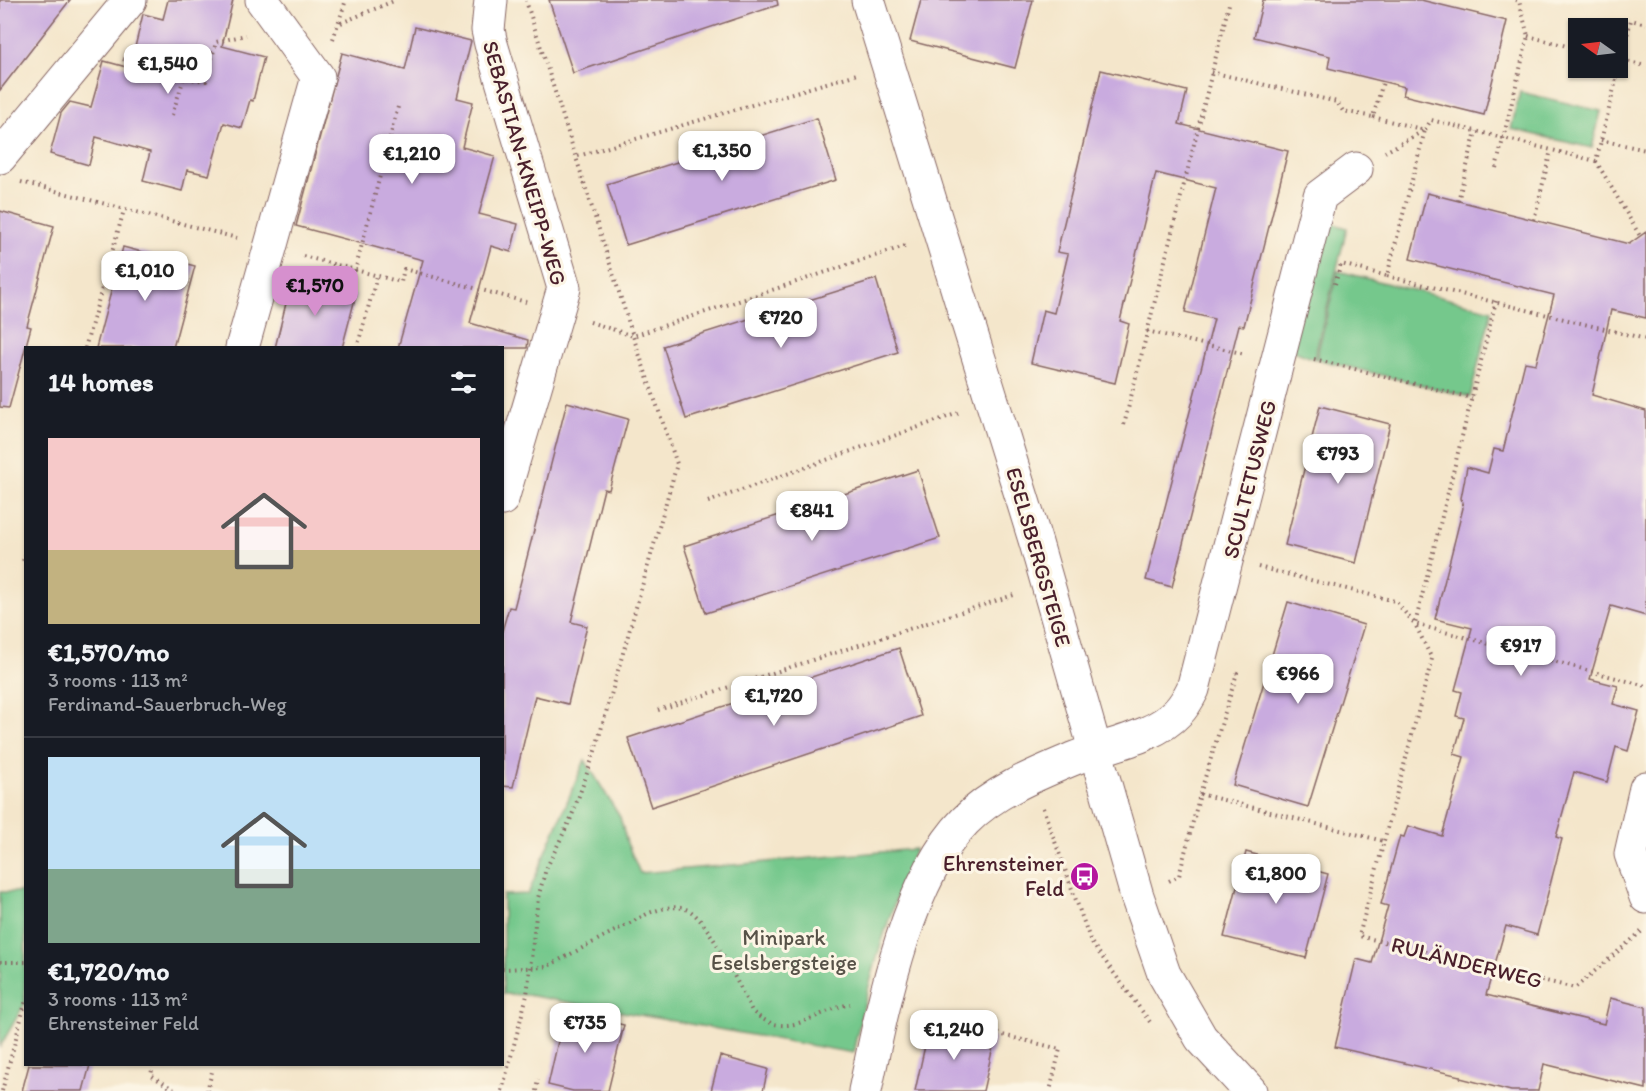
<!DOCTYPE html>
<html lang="en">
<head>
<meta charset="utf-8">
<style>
	body { margin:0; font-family:Itim,sans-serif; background:#242831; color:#f1f3f6; height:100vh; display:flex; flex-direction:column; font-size:22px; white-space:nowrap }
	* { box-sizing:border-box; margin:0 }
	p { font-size:20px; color:#9ea1a6 }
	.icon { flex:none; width:33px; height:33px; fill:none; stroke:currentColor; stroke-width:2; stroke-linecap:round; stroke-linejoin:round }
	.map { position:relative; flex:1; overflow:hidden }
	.details { position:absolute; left:24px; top:346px; width:480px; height:720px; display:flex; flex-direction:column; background:#171b24; border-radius:0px; box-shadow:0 2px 4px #0004 }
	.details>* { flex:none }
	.needle { width:39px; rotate:284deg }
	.buttons { position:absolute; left:1568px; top:18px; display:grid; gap:12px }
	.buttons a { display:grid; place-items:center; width:60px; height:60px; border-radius:0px; background:#171b24; box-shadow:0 2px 4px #0004; font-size:30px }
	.price { position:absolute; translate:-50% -51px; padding:0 14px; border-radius:12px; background:#fff; color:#222; font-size:20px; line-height:39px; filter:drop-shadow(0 2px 3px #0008) }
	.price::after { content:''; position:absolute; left:50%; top:36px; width:18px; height:14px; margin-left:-9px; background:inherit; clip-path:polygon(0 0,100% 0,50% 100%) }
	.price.selected { background:#d690ce; color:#111 }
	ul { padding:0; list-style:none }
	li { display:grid; align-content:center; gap:12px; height:318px; padding:0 24px }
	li+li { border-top:2px solid #363941 }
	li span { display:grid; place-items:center; height:186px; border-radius:0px; color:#555 }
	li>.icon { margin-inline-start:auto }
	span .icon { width:108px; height:108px; fill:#fffc; stroke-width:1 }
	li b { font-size:26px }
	h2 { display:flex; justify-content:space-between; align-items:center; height:72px; padding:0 24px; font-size:26px }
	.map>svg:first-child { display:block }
</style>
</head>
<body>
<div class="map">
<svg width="1646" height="1091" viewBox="0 0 1646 1091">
	<rect width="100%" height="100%" fill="#fcf5e5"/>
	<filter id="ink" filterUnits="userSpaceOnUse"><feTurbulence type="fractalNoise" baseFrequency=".0167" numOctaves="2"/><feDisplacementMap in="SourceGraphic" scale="12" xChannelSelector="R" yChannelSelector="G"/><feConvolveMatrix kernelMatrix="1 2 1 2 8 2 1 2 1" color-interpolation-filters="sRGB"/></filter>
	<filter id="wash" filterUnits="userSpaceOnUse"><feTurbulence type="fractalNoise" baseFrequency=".008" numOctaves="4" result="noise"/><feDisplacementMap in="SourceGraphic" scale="24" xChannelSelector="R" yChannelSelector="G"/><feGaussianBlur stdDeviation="1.35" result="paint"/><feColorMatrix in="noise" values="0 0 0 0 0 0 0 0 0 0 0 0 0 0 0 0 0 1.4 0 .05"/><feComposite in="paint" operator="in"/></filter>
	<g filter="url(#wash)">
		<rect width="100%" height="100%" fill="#f4e6cb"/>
		<!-- green -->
		<g fill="#74c88c" stroke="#5f745c" stroke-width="1.5">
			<path d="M 1520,92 L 1601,111 L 1592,148 L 1511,129 Z"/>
			<path d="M 1331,223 L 1347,228 L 1314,359 L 1289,349 L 1314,250 Z"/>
			<path d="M 1338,271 L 1492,310 L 1470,397 L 1316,359 Z"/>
			<path d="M 585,760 L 620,817 L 627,843 L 640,873 L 915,849 C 888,915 868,982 853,1053 L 527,995 L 503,994 L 503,895 L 528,894 Z"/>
			<path d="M 0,892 L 26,892 L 25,1003 L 0,1047 Z"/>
		</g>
		<g id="blocks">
			<!-- building -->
			<g fill="#c9abdf">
				<path d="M 0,0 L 70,0 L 0,90 Z"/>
				<path d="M 168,0 L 233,0 L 222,46 L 264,57 L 253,101 L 250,100 L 242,128 L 224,123 L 209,175 L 187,170 L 182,191 L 143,181 L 150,152 L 96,137 L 89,165 L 50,154 L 61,113 L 70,102 L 91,107 L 104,61 L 130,68 L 143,14 L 163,19 Z"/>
				<path d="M 549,0 L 777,0 L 778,5 L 573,73 Z"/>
				<path d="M 921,0 L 1033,0 L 1015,68 L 910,41 Z"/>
				<path d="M 1263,0 L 1421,0 L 1507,21 L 1484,115 L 1403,95 L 1405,87 L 1328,68 L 1330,56 L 1254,37 Z"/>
				<path d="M 415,27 L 471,41 L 457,98 L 473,102 L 462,147 L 495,156 L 479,214 L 518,224 L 511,252 L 491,246 L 470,323 L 528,340 L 527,348 L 398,348 L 423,260 L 296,226 L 342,53 L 405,70 Z"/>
				<path d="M 1101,70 L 1187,91 L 1179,124 L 1288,151 L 1244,326 L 1239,325 L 1172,587 L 1146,580 L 1214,319 L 1185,312 L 1216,188 L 1156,173 L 1120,321 L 1129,324 L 1115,383 L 1031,363 L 1043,310 L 1054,313 L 1068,254 L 1057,252 Z"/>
				<path d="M 817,118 L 836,180 L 626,245 L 607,184 Z"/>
				<path d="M 1427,193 L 1629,244 L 1646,232 L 1646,318 L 1611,310 L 1592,395 L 1646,411 L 1646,616 L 1611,606 L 1590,679 L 1618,686 L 1613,704 L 1639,711 L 1628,751 L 1616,747 L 1607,782 L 1574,772 L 1556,837 L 1562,839 L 1537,935 L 1506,926 L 1486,995 L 1604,1024 L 1610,998 L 1646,1007 L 1646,1089 L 1544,1064 L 1538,1091 L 1511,1091 L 1460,1078 L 1460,1076 L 1335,1047 L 1356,959 L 1372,963 L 1388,906 L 1381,904 L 1400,836 L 1404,837 L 1408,826 L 1442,836 L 1464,757 L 1454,754 L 1464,718 L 1456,716 L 1462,692 L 1455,690 L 1472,628 L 1435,619 L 1463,508 L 1461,498 L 1467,467 L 1488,473 L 1494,449 L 1503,451 L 1525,362 L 1536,364 L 1554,295 L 1410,259 Z"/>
				<path d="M 0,211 L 54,226 L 27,326 L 31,327 L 9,408 L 0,407 Z"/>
				<path d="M 123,247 L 195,266 L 173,348 L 96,348 Z"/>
				<path d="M 292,279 L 356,295 L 342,348 L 275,348 Z"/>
				<path d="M 876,279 L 898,352 L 686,419 L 663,346 Z"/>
				<path d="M 567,402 L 628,419 L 609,490 L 604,489 L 571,622 L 587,626 L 568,704 L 535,696 L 513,787 L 502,786 L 502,631 L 509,607 L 514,608 Z"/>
				<path d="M 1320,406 L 1390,424 L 1356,563 L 1285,545 Z"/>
				<path d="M 918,470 L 940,538 L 706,613 L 684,546 Z"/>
				<path d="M 1288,602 L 1364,625 L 1308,807 L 1233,785 Z"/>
				<path d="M 899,648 L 921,716 L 651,807 L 628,738 Z"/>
				<path d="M 1246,852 L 1328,874 L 1306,958 L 1224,937 Z"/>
				<path d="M 565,1011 L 624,1025 L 608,1091 L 573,1091 L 548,1085 Z"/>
				<path d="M 930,1023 L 995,1038 L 983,1091 L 915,1091 Z"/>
				<path d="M 720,1056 L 768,1069 L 763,1091 L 711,1091 Z"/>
				<path d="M 29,1065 L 90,1065 L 83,1091 L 22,1091 Z"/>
			</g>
		</g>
	</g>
	<g filter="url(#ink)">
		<use href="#blocks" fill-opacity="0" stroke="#866563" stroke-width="1.5"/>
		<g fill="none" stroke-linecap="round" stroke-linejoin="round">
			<defs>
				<g id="street">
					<path d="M 491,0 L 488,30 L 491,44 L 564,288 L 502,499"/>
					<path d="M 0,157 L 130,0"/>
					<path d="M 242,348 L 318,77 L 262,0"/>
					<path d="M 1646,788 L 1631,854 L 1646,897"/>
					<path d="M 865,1091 C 882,1010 906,881 965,821 C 994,791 1037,774 1075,758 C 1107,745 1154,738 1178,712 C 1184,706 1189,697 1193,689 L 1320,196 L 1356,169"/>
				</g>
				<path id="secondary" d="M 868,0 L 1036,543 L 1137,896 L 1164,974 L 1201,1038 L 1250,1091"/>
			</defs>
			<!-- street casing -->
			<use href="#street" stroke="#866563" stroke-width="35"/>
			<!-- secondary casing -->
			<use href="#secondary" stroke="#866563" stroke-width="35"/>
			<!-- path -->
			<g stroke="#866563" stroke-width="4" stroke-dasharray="1.5 4.5" stroke-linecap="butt">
				<path d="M 341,23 L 396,0"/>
				<path d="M 1528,36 L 1578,49"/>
				<path d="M 333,39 L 346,0"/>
				<path d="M 123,59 L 150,69"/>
				<path d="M 1617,59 L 1646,66"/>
				<path d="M 1211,72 L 1337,102 L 1343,111 L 1373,117 L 1383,82"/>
				<path d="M 172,115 L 184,78 L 206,81 L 216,42 L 246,35"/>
				<path d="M 1373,117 L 1425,130 L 1431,120 L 1596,161 L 1631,20 L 1646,24"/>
				<path d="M 1601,140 L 1646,150"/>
				<path d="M 578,156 L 857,74"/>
				<path d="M 1596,161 L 1640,236"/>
				<path d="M 1496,168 L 1528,36 L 1519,1 L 1516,0"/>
				<path d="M 21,182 L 237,238"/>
				<path d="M 1458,201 L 1476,131"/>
				<path d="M 1534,220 L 1551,150"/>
				<path d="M 303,256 L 401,282 L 404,269 L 526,302"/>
				<path d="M 355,271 L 399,103"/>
				<path d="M 1387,276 L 1646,339"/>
				<path d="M 1335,284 L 1341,264 L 1387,276 L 1425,130 L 1385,152"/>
				<path d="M 1496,301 L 1415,624 L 1432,659 L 1359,936 L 1575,988 L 1642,931"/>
				<path d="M 590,322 L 633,336 L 908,245"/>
				<path d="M 1147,331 L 1245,354"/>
				<path d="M 85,348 L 124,210"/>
				<path d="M 357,348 L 377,276"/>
				<path d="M 1314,359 L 1472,398"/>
				<path d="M 1124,425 L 1230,0"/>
				<path d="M 708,502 L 961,412"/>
				<path d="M 23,561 L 26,554"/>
				<path d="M 1258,567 L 1395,601 L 1415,624 L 1646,686"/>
				<path d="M 658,710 L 1017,594"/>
				<path d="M 1200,794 L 1383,841"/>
				<path d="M 1043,808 L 1091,942 L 1150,1022"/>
				<path d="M 1169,881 L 1179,876 L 1200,794 L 1237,673 L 1232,671"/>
				<path d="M 0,962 L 26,962"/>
				<path d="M 502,969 L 546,967 L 649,913 C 663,908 677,904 690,911 C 710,923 740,988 752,1011 C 787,1043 813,1012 850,1004"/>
				<path d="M 916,1014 L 1060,1049 L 1050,1091"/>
				<path d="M 153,1065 L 151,1075 L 176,1091"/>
				<path d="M 2,1091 L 26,1000"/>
				<path d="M 207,1091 L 213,1068"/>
				<path d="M 502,1091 L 527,995 L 538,898 L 546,869 L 571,818 L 595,751 L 677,464 L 633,336 L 526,1"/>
				<path d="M 536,1091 L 538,1079"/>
			</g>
			<!-- street -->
			<use href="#street" stroke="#fff" stroke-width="33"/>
			<!-- secondary -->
			<use href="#secondary" stroke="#fff" stroke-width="33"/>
		</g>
	</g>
	<!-- icons -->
	<defs>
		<symbol id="bus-disc" viewBox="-11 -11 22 22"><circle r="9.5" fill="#b5179e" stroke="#fcf5e5"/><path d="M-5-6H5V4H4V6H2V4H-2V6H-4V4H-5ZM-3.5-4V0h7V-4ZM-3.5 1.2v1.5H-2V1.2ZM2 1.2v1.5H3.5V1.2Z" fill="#fff"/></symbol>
	</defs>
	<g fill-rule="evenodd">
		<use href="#bus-disc" x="1068" y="860" width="33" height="33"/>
	</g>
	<g text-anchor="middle" stroke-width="6" stroke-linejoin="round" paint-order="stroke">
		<!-- street labels -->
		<g font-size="22" fill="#4a1f2b" stroke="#fcf5e5">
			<text transform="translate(525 163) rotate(74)" y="8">SEBASTIAN-KNEIPP-WEG</text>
			<text transform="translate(1249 479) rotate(-76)" y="8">SCULTETUSWEG</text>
			<text transform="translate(1039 557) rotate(74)" y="8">ESELSBERGSTEIGE</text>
			<text transform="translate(1467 962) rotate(14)" y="8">RULÄNDERWEG</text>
		</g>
		<!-- poi labels -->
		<g font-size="22" fill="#4a1f2b" stroke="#fcf5e5" text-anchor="end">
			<text x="1064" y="871">Ehrensteiner<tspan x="1064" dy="25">Feld</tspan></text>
		</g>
		<!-- park labels -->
		<g font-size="22" fill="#575248" stroke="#fcf5e5">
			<text x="784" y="945">Minipark<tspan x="784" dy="25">Eselsbergsteige</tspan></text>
		</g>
	</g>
</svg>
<div class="buttons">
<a><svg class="needle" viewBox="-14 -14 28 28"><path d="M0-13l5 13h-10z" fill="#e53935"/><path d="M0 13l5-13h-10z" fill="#9ea1a6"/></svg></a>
</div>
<b class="price" style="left:168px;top:95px">€1,540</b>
<b class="price" style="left:722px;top:182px">€1,350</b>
<b class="price" style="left:412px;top:185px">€1,210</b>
<b class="price" style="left:145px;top:302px">€1,010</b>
<b class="price selected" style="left:315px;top:317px">€1,570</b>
<b class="price" style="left:781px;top:349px">€720</b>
<b class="price" style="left:1338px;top:485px">€793</b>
<b class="price" style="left:812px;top:542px">€841</b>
<b class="price" style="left:1521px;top:677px">€917</b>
<b class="price" style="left:1298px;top:705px">€966</b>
<b class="price" style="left:774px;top:727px">€1,720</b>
<b class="price" style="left:1276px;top:905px">€1,800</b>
<b class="price" style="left:585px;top:1054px">€735</b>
<b class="price" style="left:954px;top:1061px">€1,240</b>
<section class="details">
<h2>14 homes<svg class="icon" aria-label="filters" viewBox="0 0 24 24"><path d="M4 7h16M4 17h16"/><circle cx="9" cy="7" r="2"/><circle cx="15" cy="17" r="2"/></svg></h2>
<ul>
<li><span style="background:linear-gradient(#f6c9c9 60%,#c2b280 0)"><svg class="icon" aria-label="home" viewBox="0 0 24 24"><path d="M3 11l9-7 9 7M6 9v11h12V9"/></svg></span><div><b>€1,570/mo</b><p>3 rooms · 113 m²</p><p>Ferdinand-Sauerbruch-Weg</p></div></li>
<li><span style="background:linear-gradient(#bfe0f5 60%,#7fa58c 0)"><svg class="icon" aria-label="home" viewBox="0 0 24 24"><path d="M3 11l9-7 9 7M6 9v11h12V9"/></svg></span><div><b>€1,720/mo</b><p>3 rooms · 113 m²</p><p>Ehrensteiner Feld</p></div></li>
</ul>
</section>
</div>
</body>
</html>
